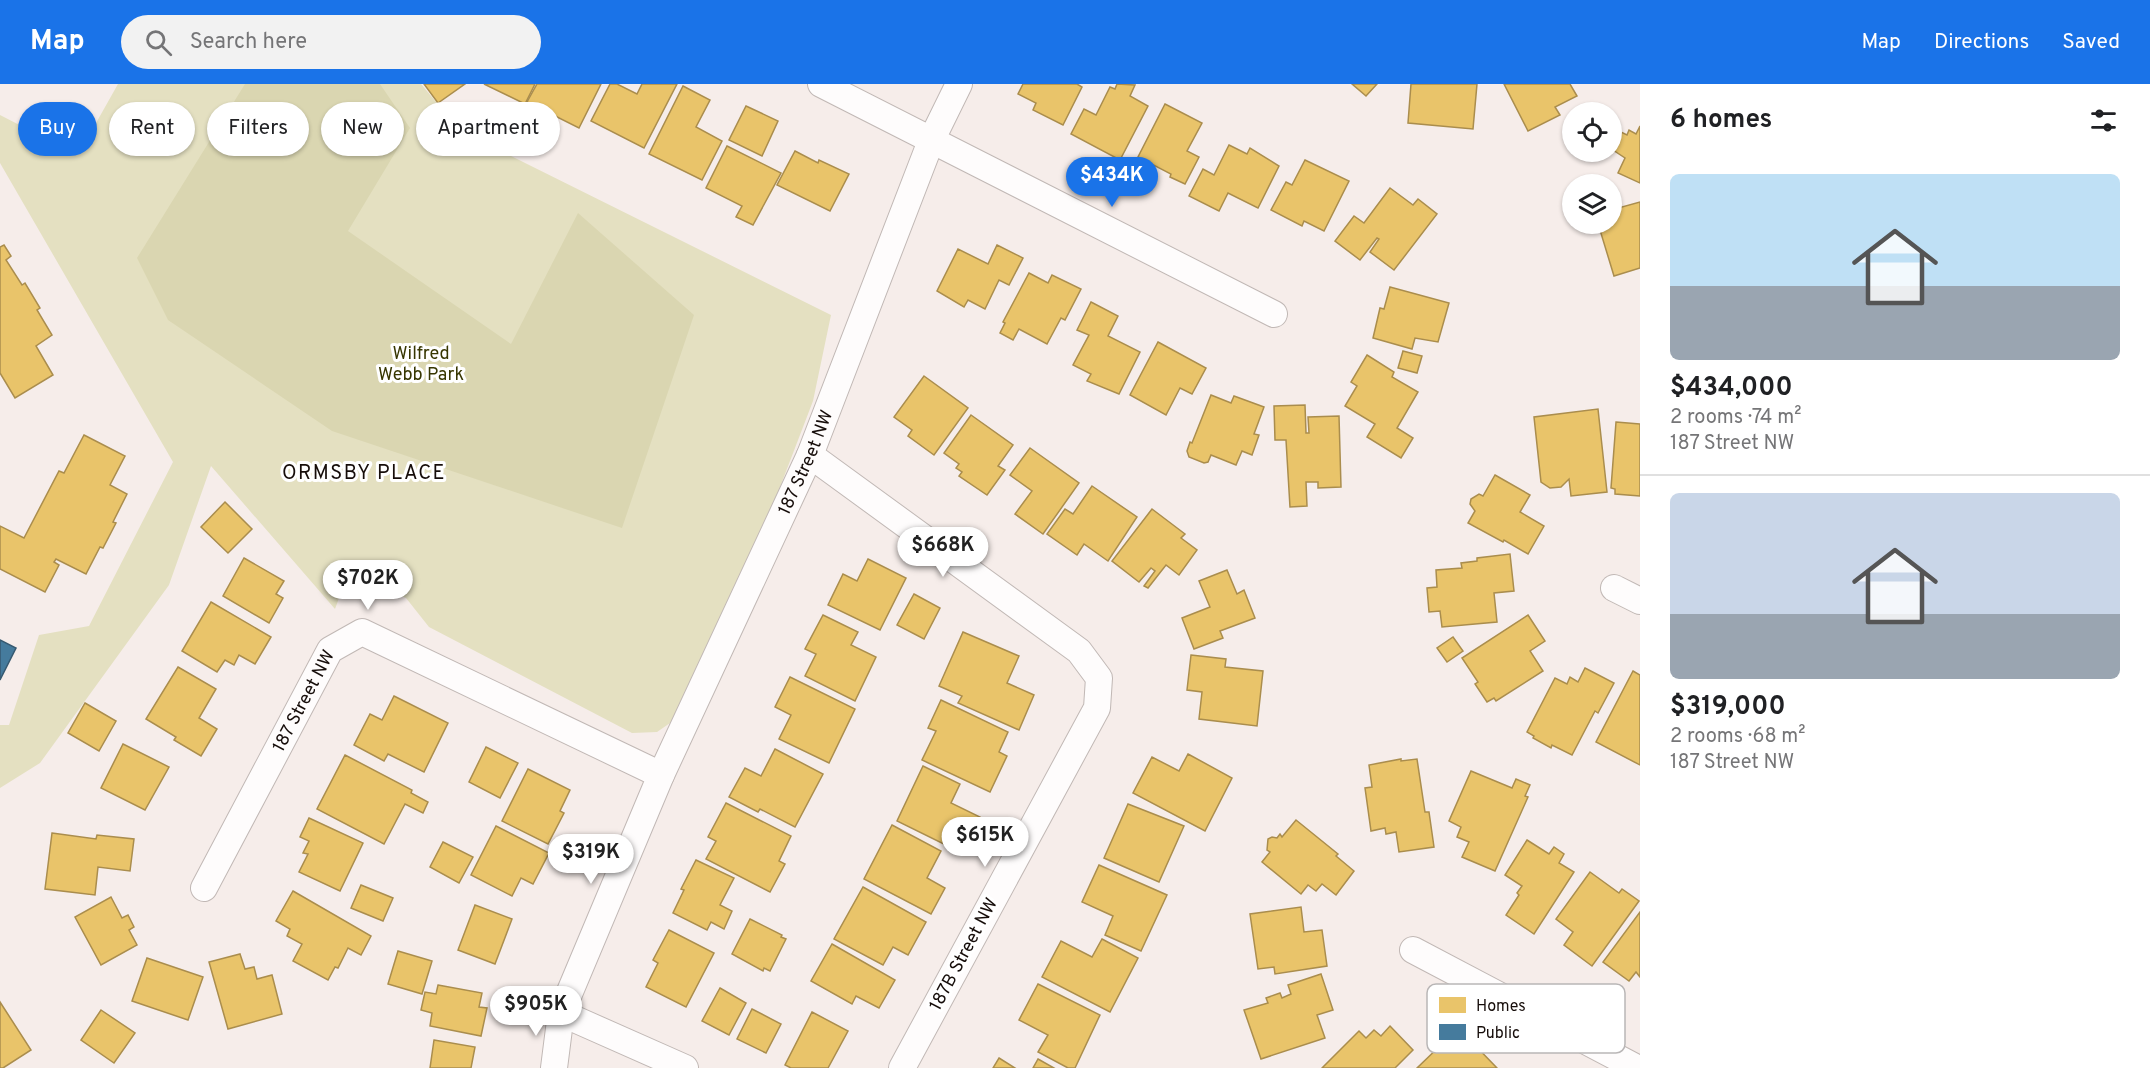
<!DOCTYPE html>
<html lang="en">
<head>
<meta charset="utf-8">
<style>
	body { margin:0; font-family:Overpass,sans-serif; background:#f2f2f2; color:#202124; height:100vh; display:flex; flex-direction:column; font-size:22px; white-space:nowrap }
	* { box-sizing:border-box; margin:0 }
	p { font-size:20px; color:#757577 }
	.icon { flex:none; width:33px; height:33px; fill:none; stroke:currentColor; stroke-width:2; stroke-linecap:round; stroke-linejoin:round }
	.map { position:relative; flex:1; overflow:hidden }
	.side { display:flex; flex-direction:column; background:#fff; width:510px }
	.side>* { flex:none }
	.top-card { position:absolute; left:18px; top:18px; width:570px; height:54px; display:flex; gap:12px }
	.tools { position:absolute; left:1562px; top:18px; display:grid; gap:12px }
	.tools a { display:grid; place-items:center; width:60px; height:60px; border-radius:50%; background:#fff; box-shadow:0 2px 4px #0004; font-size:30px }
	.price { position:absolute; translate:-50% -51px; padding:0 14px; border-radius:21px; background:#fff; color:#222; font-size:20px; line-height:39px; filter:drop-shadow(0 2px 3px #0008) }
	.price::after { content:''; position:absolute; left:50%; top:36px; width:18px; height:14px; margin-left:-9px; background:inherit; clip-path:polygon(0 0,100% 0,50% 100%) }
	.price.selected { background:#1a73e8; color:#fff }
	ul { padding:0; list-style:none }
	li { display:grid; align-content:center; gap:12px; height:318px; padding:0 30px }
	li+li { border-top:2px solid #e0e0e0 }
	li span { display:grid; place-items:center; height:186px; border-radius:9px; color:#555 }
	li>.icon { margin-inline-start:auto }
	span .icon { width:108px; height:108px; fill:#fffc; stroke-width:1 }
	li b { font-size:26px }
	h2 { display:flex; justify-content:space-between; align-items:center; height:72px; padding:0 30px; font-size:26px }
	.pill { padding:0 21px; border-radius:27px; background:#fff; box-shadow:0 2px 4px #0004; font-size:21px; line-height:54px }
	.pill.selected { background:#1a73e8; color:#fff }
	header { display:flex; align-items:center; gap:36px; box-sizing:border-box; height:84px; padding:0 30px; background:#1a73e8; color:#fff }
	header strong { font-size:28px }
	nav { display:flex; gap:33px; margin-inline-start:auto; font-size:21px }
	.search { width:420px; height:54px; background:#f2f2f2; display:flex; align-items:center; gap:15px; box-sizing:border-box; padding:0 21px; border-radius:33px; color:#757577; font-size:22px }
	main { display:flex; flex:1; min-height:0 }
	.map>svg:first-child { display:block }
</style>
</head>
<body>
<header>
<strong>Map</strong>
<div class="search"><svg class="icon" aria-label="search" viewBox="0 0 24 24"><circle cx="10" cy="10" r="6"/><path d="M15 15l6 6"/></svg>Search here</div>
<nav><a>Map</a><a>Directions</a><a>Saved</a></nav>
</header>
<main>
<div class="map">
<svg width="1640" height="984" viewBox="0 0 1640 984">
	<rect width="100%" height="100%" fill="#f6edea"/>
	<!-- green -->
	<path fill="#e4e0c1" d="M 118,0 L 421,0 L 437,19 L 503,68 L 831,231 L 813,317 L 767,437 L 673,637 L 657,648 L 632,649 L 429,543 L 406,514 L 374,500 L 345,498 L 335,525 L 211,382 L 169,501 L 40,679 L 0,704 L 0,641 L 9,641 L 39,551 L 89,542 L 173,378 L 0,79 L 0,31 L 78,71 Z"/>
	<!-- forest -->
	<path fill="#dad6b1" d="M 245,0 L 380,0 L 410,44 L 348,147 L 511,260 L 578,129 L 694,231 L 622,444 L 332,347 L 168,236 L 137,174 Z"/>
	<!-- homes -->
	<g fill="#e9c46a" stroke="#aa8d4d" stroke-width="1.5">
		<path d="M 424,0 L 465,0 L 438,19 Z"/>
		<path d="M 484,0 L 535,0 L 525,20 Z"/>
		<path d="M 537,0 L 601,0 L 579,44 L 527,18 Z"/>
		<path d="M 610,0 L 617,0 L 637,10 L 642,0 L 677,0 L 644,64 L 591,37 Z"/>
		<path d="M 1023,0 L 1077,0 L 1082,3 L 1063,41 L 1033,26 L 1036,19 L 1018,10 Z"/>
		<path d="M 1117,0 L 1135,1 L 1130,12 L 1148,22 L 1120,76 L 1071,50 L 1084,25 L 1096,31 L 1110,3 L 1115,5 Z"/>
		<path d="M 1352,0 L 1377,0 L 1366,12 Z"/>
		<path d="M 1411,0 L 1477,0 L 1473,45 L 1408,39 Z"/>
		<path d="M 1504,0 L 1570,0 L 1577,12 L 1555,23 L 1560,31 L 1528,47 Z"/>
		<path d="M 683,2 L 710,16 L 696,43 L 722,57 L 702,96 L 649,70 Z"/>
		<path d="M 1165,20 L 1202,39 L 1187,67 L 1199,73 L 1185,100 L 1170,93 L 1171,90 L 1138,73 Z"/>
		<path d="M 746,22 L 778,37 L 762,72 L 729,56 Z"/>
		<path d="M 1640,42 L 1640,99 L 1618,89 L 1625,74 L 1613,66 L 1621,48 L 1627,51 L 1629,46 L 1636,50 Z"/>
		<path d="M 1229,61 L 1247,70 L 1250,64 L 1279,82 L 1258,124 L 1228,109 L 1219,127 L 1189,112 L 1203,85 L 1214,91 Z"/>
		<path d="M 727,62 L 781,89 L 753,141 L 736,133 L 742,122 L 706,104 Z"/>
		<path d="M 795,67 L 818,79 L 819,76 L 849,90 L 830,127 L 777,101 Z"/>
		<path d="M 1305,76 L 1349,97 L 1324,147 L 1304,137 L 1302,142 L 1271,126 L 1286,98 L 1292,101 Z"/>
		<path d="M 1390,104 L 1413,121 L 1418,115 L 1437,130 L 1394,186 L 1370,168 L 1379,155 L 1377,154 L 1360,176 L 1335,157 L 1354,132 L 1364,139 Z"/>
		<path d="M 1640,118 L 1640,184 L 1614,192 L 1600,146 L 1607,144 L 1605,140 L 1611,140 L 1611,126 Z"/>
		<path d="M 4,161 L 11,172 L 6,176 L 22,201 L 25,199 L 40,224 L 37,226 L 52,251 L 36,262 L 53,291 L 15,314 L 0,289 L 0,163 Z"/>
		<path d="M 997,161 L 1023,174 L 1009,201 L 999,196 L 985,225 L 968,216 L 964,223 L 937,207 L 958,165 L 988,180 Z"/>
		<path d="M 1029,189 L 1048,199 L 1052,191 L 1081,205 L 1065,236 L 1061,234 L 1047,260 L 1019,245 L 1013,256 L 1000,249 L 1005,239 L 1003,238 Z"/>
		<path d="M 1390,203 L 1449,219 L 1438,258 L 1415,254 L 1412,265 L 1373,254 L 1380,224 L 1384,225 Z"/>
		<path d="M 1091,218 L 1118,232 L 1108,252 L 1140,268 L 1119,310 L 1087,297 L 1091,290 L 1073,281 L 1089,251 L 1077,246 Z"/>
		<path d="M 1158,258 L 1206,284 L 1192,310 L 1180,304 L 1166,331 L 1130,311 Z"/>
		<path d="M 1403,267 L 1422,272 L 1417,289 L 1398,284 Z"/>
		<path d="M 1367,271 L 1394,288 L 1392,293 L 1418,308 L 1397,344 L 1413,354 L 1401,374 L 1367,353 L 1375,340 L 1345,322 L 1357,302 L 1351,298 Z"/>
		<path d="M 924,292 L 968,324 L 934,371 L 908,352 L 912,346 L 894,333 Z"/>
		<path d="M 1211,311 L 1231,319 L 1234,312 L 1264,323 L 1254,350 L 1259,351 L 1252,371 L 1242,367 L 1236,381 L 1211,371 L 1208,378 L 1204,379 L 1189,373 L 1187,367 L 1190,358 L 1192,359 Z"/>
		<path d="M 1305,321 L 1306,349 L 1309,349 L 1308,333 L 1339,332 L 1341,403 L 1318,404 L 1318,398 L 1306,398 L 1307,422 L 1290,423 L 1286,356 L 1275,356 L 1274,322 Z"/>
		<path d="M 1598,325 L 1607,408 L 1571,412 L 1569,395 L 1561,403 L 1550,404 L 1541,398 L 1534,333 Z"/>
		<path d="M 971,331 L 1013,361 L 998,382 L 1005,386 L 987,411 L 959,392 L 962,388 L 956,384 L 959,380 L 944,369 Z"/>
		<path d="M 1616,338 L 1640,340 L 1640,412 L 1615,410 L 1615,405 L 1611,404 Z"/>
		<path d="M 84,351 L 125,372 L 110,401 L 127,410 L 113,438 L 116,439 L 103,464 L 100,463 L 86,490 L 56,475 L 54,478 L 59,481 L 45,508 L 0,485 L 0,442 L 24,454 L 59,387 L 64,389 Z"/>
		<path d="M 1030,364 L 1079,399 L 1043,450 L 1015,430 L 1032,407 L 1010,391 Z"/>
		<path d="M 1495,391 L 1530,411 L 1520,428 L 1544,442 L 1528,470 L 1504,456 L 1503,458 L 1468,439 L 1475,427 L 1470,420 L 1471,415 L 1479,410 L 1483,412 Z"/>
		<path d="M 1092,402 L 1137,433 L 1108,477 L 1084,460 L 1077,471 L 1047,450 L 1065,425 L 1073,430 Z"/>
		<path d="M 225,418 L 252,445 L 228,469 L 201,443 Z"/>
		<path d="M 1152,425 L 1185,450 L 1181,454 L 1197,466 L 1179,491 L 1166,481 L 1148,504 L 1144,502 L 1155,487 L 1151,484 L 1139,498 L 1112,477 Z"/>
		<path d="M 1510,470 L 1514,507 L 1494,509 L 1497,538 L 1442,543 L 1440,527 L 1429,528 L 1427,504 L 1437,503 L 1436,486 L 1462,484 L 1461,479 L 1477,477 L 1477,474 Z"/>
		<path d="M 244,474 L 284,497 L 276,510 L 283,514 L 269,539 L 223,512 Z"/>
		<path d="M 868,475 L 906,494 L 880,546 L 828,521 L 843,490 L 857,497 Z"/>
		<path d="M 1227,486 L 1237,510 L 1244,506 L 1255,534 L 1220,547 L 1223,554 L 1194,565 L 1182,534 L 1210,523 L 1199,497 Z"/>
		<path d="M 914,510 L 940,524 L 924,555 L 897,541 Z"/>
		<path d="M 211,518 L 271,553 L 255,580 L 239,571 L 234,581 L 225,576 L 217,588 L 182,567 Z"/>
		<path d="M 823,531 L 858,548 L 851,561 L 876,573 L 855,617 L 805,592 L 816,570 L 805,565 Z"/>
		<path d="M 1528,531 L 1545,557 L 1530,567 L 1543,587 L 1496,617 L 1494,614 L 1487,618 L 1475,600 L 1478,598 L 1462,574 Z"/>
		<path d="M 963,548 L 1019,572 L 1007,599 L 1034,611 L 1019,646 L 958,619 L 962,612 L 939,602 Z"/>
		<path d="M 1453,553 L 1463,567 L 1447,578 L 1437,564 Z"/>
		<path d="M 1191,571 L 1226,575 L 1225,583 L 1263,587 L 1257,642 L 1199,635 L 1202,608 L 1187,606 Z"/>
		<path d="M 178,583 L 216,605 L 199,634 L 217,645 L 201,672 L 174,656 L 176,653 L 146,635 Z"/>
		<path d="M 1585,584 L 1614,599 L 1598,629 L 1595,627 L 1572,671 L 1552,661 L 1551,664 L 1533,654 L 1534,652 L 1527,648 L 1555,594 L 1567,600 L 1570,593 L 1578,598 Z"/>
		<path d="M 1633,587 L 1640,591 L 1640,681 L 1596,658 Z"/>
		<path d="M 790,593 L 855,625 L 829,679 L 779,655 L 791,631 L 775,623 Z"/>
		<path d="M 394,612 L 448,639 L 424,688 L 388,670 L 384,677 L 354,661 L 370,630 L 382,636 Z"/>
		<path d="M 941,616 L 1008,648 L 999,668 L 1007,672 L 990,708 L 922,676 L 936,647 L 928,644 Z"/>
		<path d="M 85,619 L 116,637 L 99,667 L 68,649 Z"/>
		<path d="M 123,660 L 169,683 L 145,726 L 101,704 Z"/>
		<path d="M 486,663 L 518,679 L 500,714 L 469,698 Z"/>
		<path d="M 775,665 L 823,690 L 795,743 L 760,725 L 758,728 L 729,713 L 745,684 L 761,692 Z"/>
		<path d="M 1188,670 L 1232,694 L 1205,747 L 1133,709 L 1152,673 L 1179,687 Z"/>
		<path d="M 345,671 L 412,706 L 411,709 L 428,718 L 423,729 L 405,720 L 384,760 L 317,725 Z"/>
		<path d="M 1401,675 L 1401,677 L 1417,675 L 1425,728 L 1429,728 L 1434,763 L 1399,768 L 1396,748 L 1386,750 L 1385,744 L 1371,747 L 1365,704 L 1372,703 L 1369,681 Z"/>
		<path d="M 923,682 L 960,700 L 951,719 L 980,733 L 962,769 L 897,737 Z"/>
		<path d="M 528,685 L 570,706 L 560,727 L 564,729 L 548,760 L 502,737 Z"/>
		<path d="M 1471,687 L 1512,704 L 1516,695 L 1530,701 L 1525,712 L 1528,713 L 1495,787 L 1462,773 L 1469,758 L 1457,753 L 1461,743 L 1449,737 Z"/>
		<path d="M 726,719 L 791,752 L 779,777 L 785,780 L 770,808 L 706,775 L 716,757 L 708,753 Z"/>
		<path d="M 1128,720 L 1184,742 L 1159,798 L 1104,774 Z"/>
		<path d="M 309,734 L 363,759 L 340,807 L 299,788 L 308,770 L 303,769 L 309,757 L 300,753 Z"/>
		<path d="M 1296,736 L 1338,770 L 1336,772 L 1354,787 L 1336,811 L 1322,800 L 1316,807 L 1308,801 L 1301,810 L 1262,778 L 1270,768 L 1267,766 L 1268,755 L 1272,753 L 1277,754 L 1280,750 L 1282,753 Z"/>
		<path d="M 892,741 L 941,767 L 927,794 L 945,804 L 931,830 L 864,795 Z"/>
		<path d="M 496,742 L 549,769 L 533,800 L 521,794 L 512,812 L 471,791 Z"/>
		<path d="M 52,749 L 96,755 L 97,751 L 134,755 L 130,787 L 98,783 L 95,811 L 45,805 Z"/>
		<path d="M 1527,756 L 1549,770 L 1554,763 L 1564,770 L 1559,779 L 1574,788 L 1534,850 L 1506,831 L 1519,811 L 1517,809 L 1522,802 L 1505,791 Z"/>
		<path d="M 443,758 L 473,773 L 459,799 L 430,783 Z"/>
		<path d="M 696,776 L 734,794 L 720,821 L 732,827 L 724,845 L 711,838 L 707,846 L 673,829 L 684,806 L 681,805 Z"/>
		<path d="M 1099,781 L 1167,811 L 1141,867 L 1105,851 L 1113,832 L 1082,818 Z"/>
		<path d="M 1590,788 L 1619,809 L 1622,805 L 1639,817 L 1592,882 L 1564,861 L 1573,848 L 1556,835 Z"/>
		<path d="M 361,801 L 393,814 L 383,837 L 351,824 Z"/>
		<path d="M 863,803 L 926,838 L 908,871 L 893,863 L 883,881 L 834,855 Z"/>
		<path d="M 293,807 L 371,852 L 361,871 L 348,864 L 338,884 L 335,883 L 328,896 L 293,877 L 302,860 L 287,852 L 290,845 L 276,837 Z"/>
		<path d="M 111,813 L 122,834 L 128,831 L 134,843 L 129,846 L 137,861 L 101,881 L 75,833 Z"/>
		<path d="M 475,821 L 512,835 L 495,880 L 458,866 Z"/>
		<path d="M 1301,823 L 1304,848 L 1322,846 L 1327,882 L 1275,890 L 1274,883 L 1258,885 L 1250,830 Z"/>
		<path d="M 1640,828 L 1640,893 L 1636,888 L 1629,897 L 1603,878 Z"/>
		<path d="M 750,835 L 782,851 L 781,853 L 786,855 L 770,887 L 764,884 L 763,887 L 732,870 Z"/>
		<path d="M 669,846 L 714,869 L 686,923 L 646,903 L 658,879 L 653,876 Z"/>
		<path d="M 1102,855 L 1138,874 L 1110,928 L 1042,893 L 1061,857 L 1092,873 Z"/>
		<path d="M 832,860 L 895,896 L 879,924 L 856,912 L 852,920 L 811,897 Z"/>
		<path d="M 398,867 L 432,877 L 422,910 L 388,900 Z"/>
		<path d="M 240,870 L 245,885 L 254,883 L 257,895 L 272,891 L 282,930 L 228,945 L 209,878 Z"/>
		<path d="M 147,874 L 203,893 L 188,936 L 132,917 Z"/>
		<path d="M 1321,890 L 1333,926 L 1317,931 L 1325,954 L 1261,975 L 1244,926 L 1268,919 L 1266,914 L 1280,909 L 1282,914 L 1291,910 L 1288,901 Z"/>
		<path d="M 1038,900 L 1100,931 L 1075,984 L 1068,984 L 1038,968 L 1048,951 L 1019,936 Z"/>
		<path d="M 438,901 L 482,909 L 479,923 L 487,924 L 481,952 L 430,942 L 432,929 L 421,926 L 425,908 L 436,910 Z"/>
		<path d="M 720,904 L 746,919 L 729,951 L 702,937 Z"/>
		<path d="M 0,918 L 31,966 L 3,984 L 0,984 Z"/>
		<path d="M 752,925 L 781,940 L 766,969 L 737,955 Z"/>
		<path d="M 101,926 L 135,949 L 114,979 L 81,956 Z"/>
		<path d="M 812,928 L 848,947 L 828,984 L 791,984 L 785,981 Z"/>
		<path d="M 1390,942 L 1413,966 L 1395,984 L 1322,984 L 1359,947 L 1366,954 L 1374,946 L 1381,952 Z"/>
		<path d="M 1467,953 L 1497,984 L 1417,984 L 1446,956 L 1454,966 Z"/>
		<path d="M 434,956 L 475,963 L 471,984 L 430,984 Z"/>
		<path d="M 999,974 L 1015,984 L 993,984 Z"/>
		<path d="M 1038,975 L 1054,984 L 1033,984 Z"/>
	</g>
	<!-- public -->
	<path fill="#457b9d" stroke="#375a71" stroke-width="1.5" d="M 0,556 L 16,564 L 0,596 Z"/>
	<g fill="none" stroke-linecap="round" stroke-linejoin="round">
		<defs>
			<g id="street">
				<path d="M 821,0 L 1274,230"/>
				<path d="M 810,371 L 1079,567 L 1099,594 L 1097,624 L 902,984"/>
				<path d="M 1614,504 L 1640,517"/>
				<path id="s1" d="M 204,804 L 330,566 L 362,548 L 661,691"/>
				<path d="M 1413,866 L 1637,984"/>
				<path d="M 561,929 L 685,984"/>
				<path id="s2" d="M 554,984 L 561,929 L 661,691 L 810,371 L 931,57 L 959,0"/>
			</g>
		</defs>
		<!-- street casing -->
		<use href="#street" stroke="#c1b8b5" stroke-width="28"/>
		<!-- street -->
		<use href="#street" stroke="#fefcfc" stroke-width="26"/>
	</g>
	<g text-anchor="middle" stroke-width="6" stroke-linejoin="round" paint-order="stroke">
		<!-- park labels -->
		<g font-size="18" fill="#373601" stroke="#fff">
			<text x="421" y="275">Wilfred<tspan x="421" dy="21">Webb Park</tspan></text>
		</g>
		<!-- street labels -->
		<g font-size="18" fill="#160d0a" stroke="#fff">
			<text dy="6" stroke="none"><textPath href="#s2" startOffset="658">187 Street NW</textPath></text>
			<text dy="6" stroke="none"><textPath href="#s1" startOffset="212">187 Street NW</textPath></text>
			<text transform="translate(963 870) rotate(-62)" y="6">187B Street NW</text>
		</g>
		<!-- neighbourhood labels -->
		<g font-size="20" letter-spacing="1.5" fill="#160d0a" stroke="#fff">
			<text x="364" y="395">ORMSBY PLACE</text>
		</g>
	</g>
	<!-- legend -->
	<rect x="1427" y="900" width="198" height="69" rx="9" fill="#fff" stroke="#b9b6b6" stroke-width="1.5"/>
	<rect x="1439" y="913" width="27" height="16" fill="#e9c46a"/>
	<rect x="1439" y="940" width="27" height="16" fill="#457b9d"/>
	<g font-size="16" fill="#160d0a">
		<text x="1476" y="927">Homes</text>
		<text x="1476" y="954">Public</text>
	</g>
</svg>
<div class="tools">
<a><svg class="icon" aria-label="locate" viewBox="0 0 24 24"><circle cx="12" cy="12" r="6"/><path d="M12 2v4M12 18v4M2 12h4M18 12h4"/></svg></a>
<a><svg class="icon" aria-label="layers" viewBox="0 0 24 24"><path d="M12 4l9 5-9 5-9-5zM3 14l9 5 9-5"/></svg></a>
</div>
<b class="price selected" style="left:1112px;top:124px">$434K</b>
<b class="price" style="left:943px;top:494px">$668K</b>
<b class="price" style="left:368px;top:527px">$702K</b>
<b class="price" style="left:985px;top:784px">$615K</b>
<b class="price" style="left:591px;top:801px">$319K</b>
<b class="price" style="left:536px;top:953px">$905K</b>
<div class="top-card">
<a class="pill selected">Buy</a>
<a class="pill">Rent</a>
<a class="pill">Filters</a>
<a class="pill">New</a>
<a class="pill">Apartment</a>
</div>
</div>
<section class="side">
<h2>6 homes<svg class="icon" aria-label="filters" viewBox="0 0 24 24"><path d="M4 7h16M4 17h16"/><circle cx="9" cy="7" r="2"/><circle cx="15" cy="17" r="2"/></svg></h2>
<ul>
<li><span style="background:linear-gradient(#bfe0f5 60%,#9aa5b1 0)"><svg class="icon" aria-label="home" viewBox="0 0 24 24"><path d="M3 11l9-7 9 7M6 9v11h12V9"/></svg></span><div><b>$434,000</b><p>2 rooms · 74 m²</p><p>187 Street NW</p></div></li>
<li><span style="background:linear-gradient(#c9d6e8 65%,#9aa5b1 0)"><svg class="icon" aria-label="home" viewBox="0 0 24 24"><path d="M3 11l9-7 9 7M6 9v11h12V9"/></svg></span><div><b>$319,000</b><p>2 rooms · 68 m²</p><p>187 Street NW</p></div></li>
</ul>
</section>
</main>
</body>
</html>
